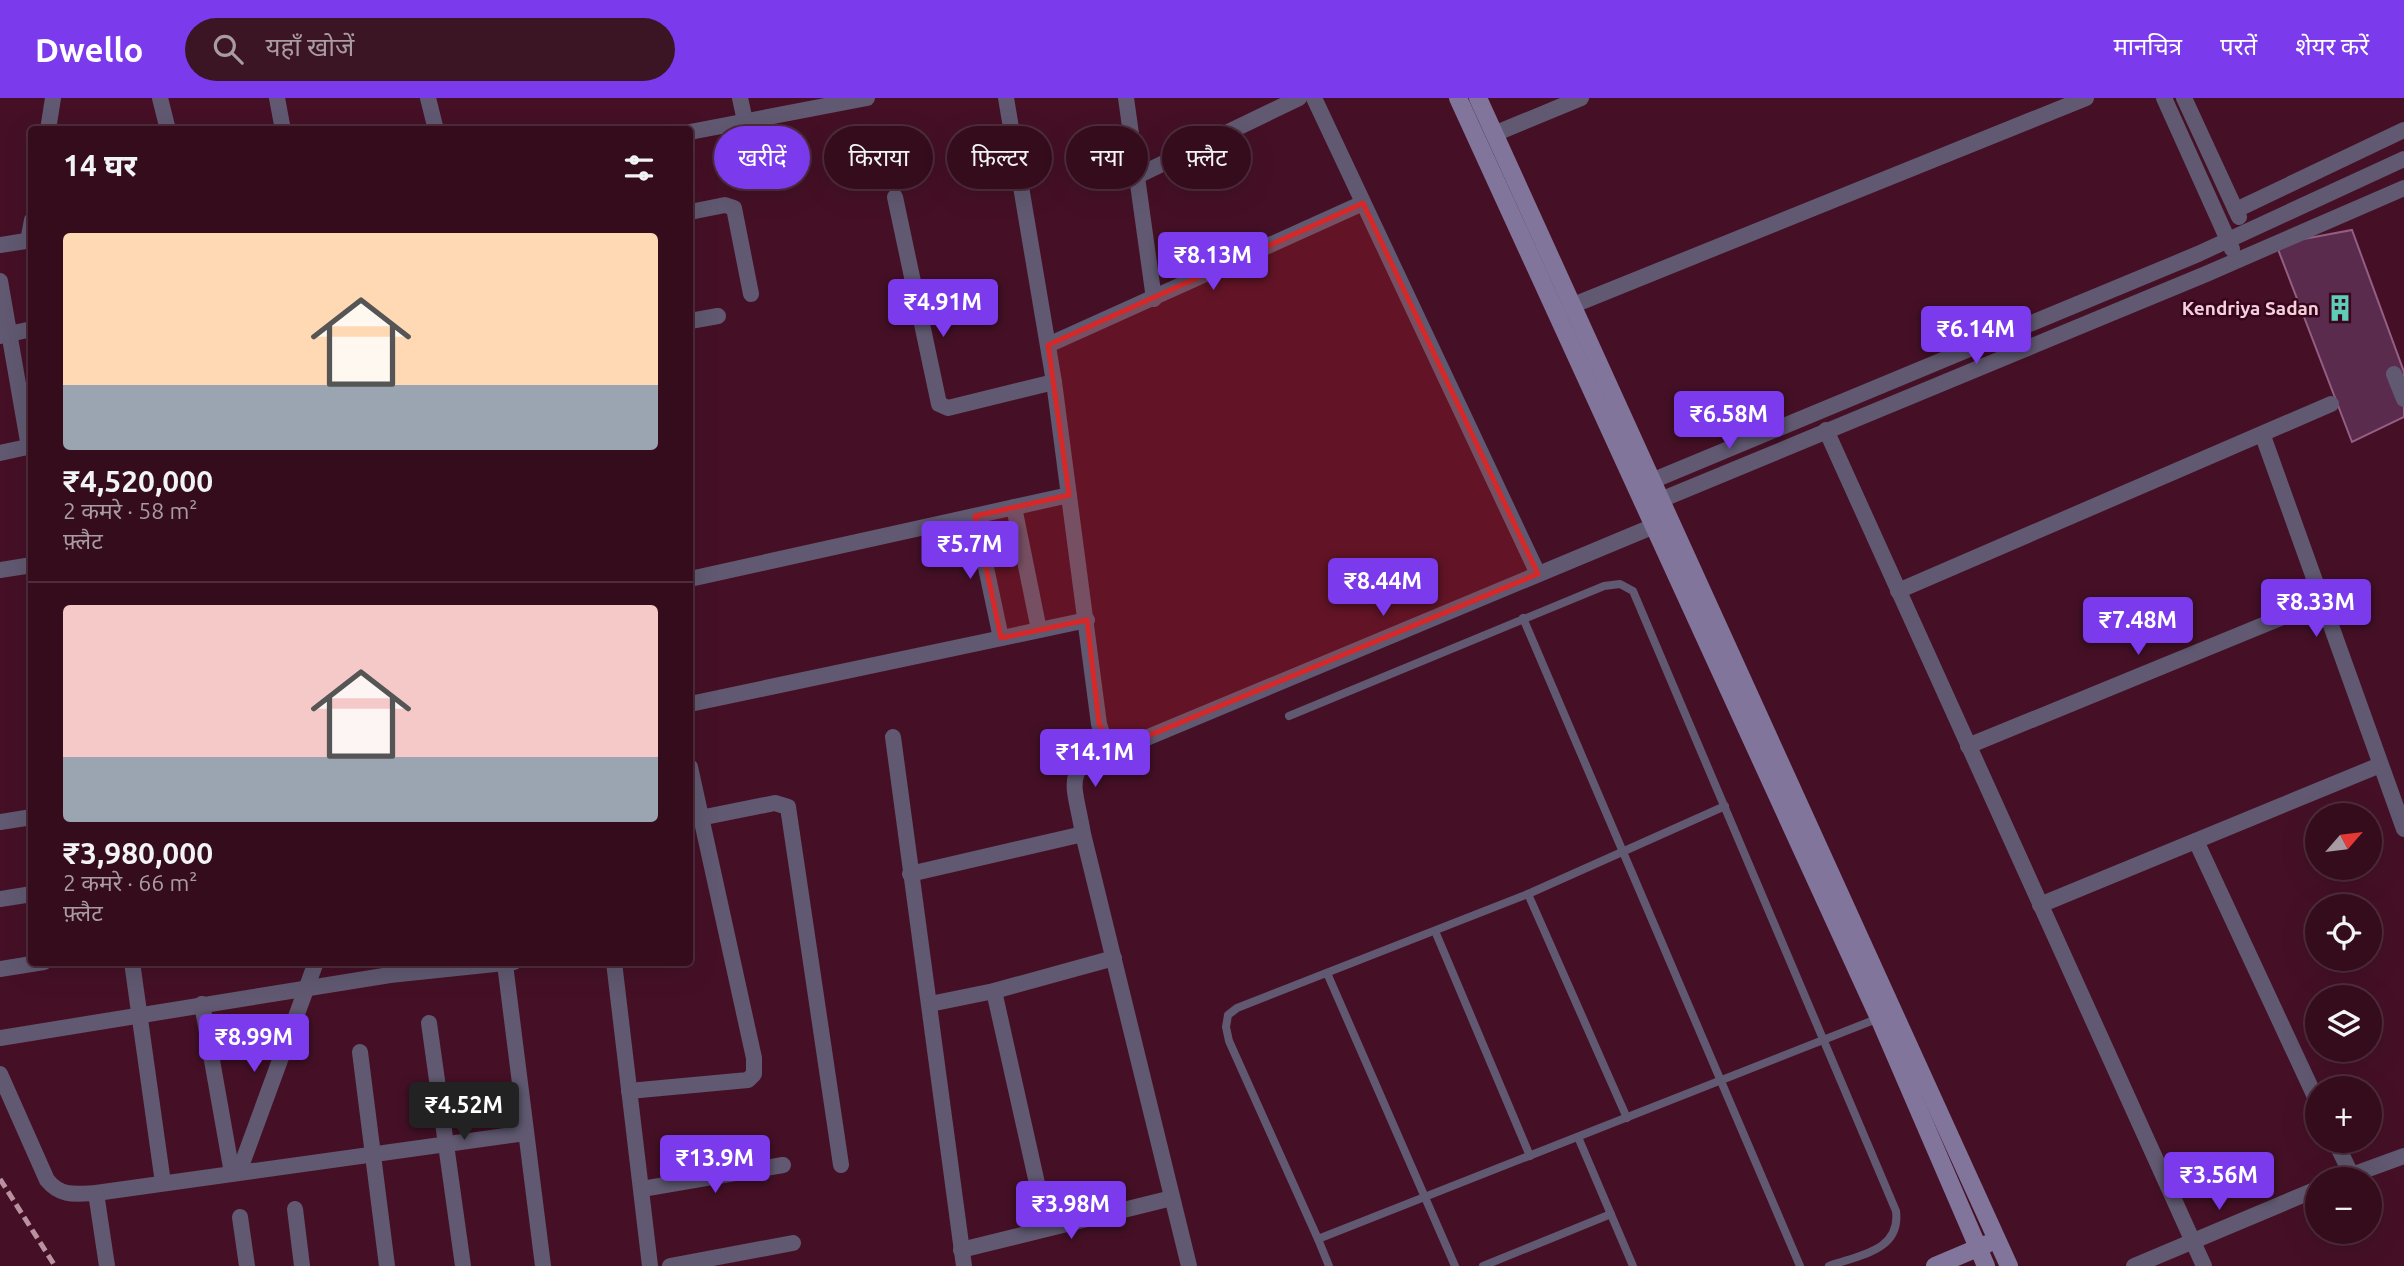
<!DOCTYPE html>
<html lang="hi">
<head>
<meta charset="utf-8">
<style>
	body { margin:0; font-family:Ubuntu,"Noto Sans Devanagari",sans-serif; background:#3c1525; color:#f1f3f6; height:100vh; display:flex; flex-direction:column; font-size:26px; white-space:nowrap }
	* { box-sizing:border-box; margin:0 }
	p { font-size:23px; color:#a99ba3 }
	.icon { flex:none; width:38px; height:38px; fill:none; stroke:currentColor; stroke-width:2; stroke-linecap:round; stroke-linejoin:round }
	.map { position:relative; flex:1; overflow:hidden }
	.side { position:absolute; left:28px; top:28px; width:665px; height:840px; display:flex; flex-direction:column; background:#340c1c; border-radius:7px; box-shadow:0 7px 28px #0002,0 0 0 2px #4e2c3b }
	.side>* { flex:none }
	.hud { position:absolute; left:714px; top:28px; width:665px; height:63px; display:flex; gap:14px }
	.needle { width:46px; rotate:62deg }
	.buttons { position:absolute; left:2305px; top:705px; display:grid; gap:14px }
	.buttons a { display:grid; place-items:center; width:77px; height:77px; border-radius:50%; background:#340c1c; box-shadow:0 7px 28px #0002,0 0 0 2px #4e2c3b; font-size:35px }
	.price { position:absolute; translate:-50% -60px; padding:0 16px; border-radius:7px; background:#7c3aed; color:#fff; font-size:23px; line-height:46px; filter:drop-shadow(0 2px 4px #0008) }
	.price::after { content:''; position:absolute; left:50%; top:42px; width:21px; height:16px; margin-left:-10px; background:inherit; clip-path:polygon(0 0,100% 0,50% 100%) }
	.price.current { background:#222; color:#fff }
	ul { padding:0; list-style:none }
	li { display:grid; align-content:center; gap:14px; height:371px; padding:0 35px }
	li+li { border-top:2px solid #4e2c3b }
	li span { display:grid; place-items:center; height:217px; border-radius:7px; color:#555 }
	li>.icon { margin-inline-start:auto }
	span .icon { width:126px; height:126px; fill:#fffc; stroke-width:1 }
	li b { font-size:30px }
	h2 { display:flex; justify-content:space-between; align-items:center; height:84px; padding:0 35px; font-size:30px }
	.chip { padding:0 24px; border-radius:32px; background:#340c1c; box-shadow:0 7px 28px #0002,0 0 0 2px #4e2c3b; font-size:24px; line-height:63px }
	.chip.current { background:#7c3aed; color:#fff }
	header { display:flex; align-items:center; gap:42px; box-sizing:border-box; height:98px; padding:0 35px; background:#7c3aed; color:#fff }
	header strong { font-size:33px }
	nav { display:flex; gap:38px; margin-inline-start:auto; font-size:24px }
	.search { width:490px; height:63px; background:#3c1525; display:flex; align-items:center; gap:18px; box-sizing:border-box; padding:0 24px; border-radius:38px; color:#a99ba3; font-size:26px }
	.map>svg:first-child { display:block }
</style>
</head>
<body>
<header>
<strong>Dwello</strong>
<div class="search"><svg class="icon" aria-label="search" viewBox="0 0 24 24"><circle cx="10" cy="10" r="6"/><path d="M15 15l6 6"/></svg>यहाँ खोजें</div>
<nav><a>मानचित्र</a><a>परतें</a><a>शेयर करें</a></nav>
</header>
<div class="map">
<svg width="2404" height="1168" viewBox="0 0 2404 1168">
	<rect width="100%" height="100%" fill="#451026"/>
	<!-- building -->
	<path fill="#5a2b4d" stroke="#935f83" stroke-width="2" d="M 2352,132 L 2404,274 L 2404,319 L 2352,344 L 2276,146 Z"/>
	<g fill="none" stroke-linecap="round" stroke-linejoin="round">
		<!-- lane -->
		<g stroke="#605971" stroke-width="8">
			<path d="M 1523,520 L 1800,1168"/>
			<path d="M 1289,618 L 1604,488 L 1620,486 L 1633,493 L 1896,1113 C 1901,1153 1859,1157 1829,1168"/>
			<path d="M 1725,708 L 1528,796 L 1237,910 L 1228,917 L 1226,929 L 1229,943 L 1318,1141 L 1879,920"/>
			<path d="M 1528,796 L 1627,1020"/>
			<path d="M 1435,833 L 1530,1058"/>
			<path d="M 1327,875 L 1455,1168"/>
			<path d="M 1578,1039 L 1633,1168"/>
			<path d="M 1318,1141 L 1329,1168"/>
			<path d="M 1483,1168 L 1611,1116"/>
		</g>
		<!-- street -->
		<g stroke="#605971" stroke-width="16">
			<path d="M 160,0 L 168,32"/>
			<path d="M 277,0 L 283,32"/>
			<path d="M 428,0 L 436,32"/>
			<path d="M 740,0 L 745,23"/>
			<path d="M 1006,0 L 1054,284 L 1099,626 L 1103,638 L 1111,647 L 1139,643 L 1654,428"/>
			<path d="M 1126,0 L 1154,201"/>
			<path d="M 1314,0 L 1538,476"/>
			<path d="M 2164,0 L 2232,151"/>
			<path d="M 2184,0 L 2239,119"/>
			<path d="M 48,32 L 53,0"/>
			<path d="M 690,34 L 867,0"/>
			<path d="M 1494,36 L 1581,0"/>
			<path d="M 1137,78 L 1299,0"/>
			<path d="M 895,99 L 939,306 L 948,310 L 1054,284"/>
			<path d="M 2236,112 L 2404,32"/>
			<path d="M 690,114 L 725,107 L 734,110 L 751,196"/>
			<path d="M 28,143 L 32,122"/>
			<path d="M 0,147 L 32,142"/>
			<path d="M 0,183 L 29,349"/>
			<path d="M 1571,208 L 2086,0"/>
			<path d="M 690,223 L 718,218"/>
			<path d="M 0,238 L 32,231"/>
			<path d="M 1048,247 L 1363,105"/>
			<path d="M 2394,276 L 2404,301"/>
			<path d="M 1826,332 L 2204,1168"/>
			<path d="M 2263,338 L 2404,731"/>
			<path d="M 0,355 L 32,348"/>
			<path d="M 1642,387 L 2198,156 L 2404,61"/>
			<path d="M 1651,406 L 2206,176 L 2404,90"/>
			<path d="M 1014,409 L 1039,532"/>
			<path d="M 975,418 L 1001,540"/>
			<path d="M 0,472 L 32,467"/>
			<path d="M 690,481 L 1069,397"/>
			<path d="M 1898,493 L 2331,306"/>
			<path d="M 690,606 L 1087,522"/>
			<path d="M 893,639 L 964,1168"/>
			<path d="M 1968,648 L 2322,503"/>
			<path d="M 700,720 L 775,705 L 788,709 L 841,1067"/>
			<path d="M 0,724 L 32,719"/>
			<path d="M 1083,736 C 1075,686 1060,673 1111,647"/>
			<path d="M 2196,743 L 2317,1003"/>
			<path d="M 910,776 L 1083,736 L 1189,1168"/>
			<path d="M 0,801 L 32,796"/>
			<path d="M 2040,807 L 2380,667"/>
			<path d="M 132,864 L 163,1085"/>
			<path d="M 614,864 L 650,1168"/>
			<path d="M 505,866 L 543,1168"/>
			<path d="M 0,871 L 44,864"/>
			<path d="M 994,893 L 1047,1130"/>
			<path d="M 202,906 L 232,1075"/>
			<path d="M 930,906 L 994,893 L 1114,860"/>
			<path d="M 429,925 L 463,1168"/>
			<path d="M 0,940 L 390,877 L 514,864"/>
			<path d="M 360,954 L 387,1168"/>
			<path d="M 0,976 L 47,1082 C 61,1099 75,1096 96,1095 L 526,1035"/>
			<path d="M 629,993 L 748,982 L 754,976 L 754,960 L 690,669"/>
			<path d="M 2335,1043 L 2351,1076"/>
			<path d="M 239,1074 L 316,864"/>
			<path d="M 2338,1082 L 2404,1058"/>
			<path d="M 642,1091 L 783,1067"/>
			<path d="M 96,1095 L 107,1168"/>
			<path d="M 295,1111 L 302,1168"/>
			<path d="M 240,1119 L 247,1168"/>
			<path d="M 961,1152 L 1172,1100"/>
			<path d="M 670,1168 L 793,1145"/>
			<path d="M 2134,1168 L 2317,1091"/>
		</g>
		<!-- secondary -->
		<g stroke="#81759b" stroke-width="18">
			<path d="M 1458,0 L 1879,920 L 1986,1168"/>
			<path d="M 1478,0 L 2009,1168"/>
			<path d="M 1935,1168 L 1987,1146"/>
		</g>
		<!-- rail -->
		<path stroke="#ba919f" stroke-width="5" stroke-dasharray="10 5" stroke-linecap="butt" d="M 0,1081 L 55,1168"/>
	</g>
	<!-- marked area -->
	<path fill="#d62828" fill-opacity="0.2" stroke="#d62828" stroke-width="5" stroke-linejoin="round" d="M 1363,105 L 1538,476 L 1124,648 L 1111,647 L 1099,626 L 1087,522 L 1001,540 L 975,418 L 1069,397 L 1048,247 Z"/>
	<!-- icons -->
	<defs>
		<symbol id="building-bare" viewBox="-9 -9 18 18"><path d="M-4-6H4V6H1V3H-1V6H-4ZM-2.5-4.3h1.7v1.8h-1.7ZM.8-4.3h1.7v1.8H.8ZM-2.5-1h1.7V.8h-1.7ZM.8-1h1.7V.8H.8Z" fill="#5eceb8" stroke="#39051d" stroke-width="2.5" paint-order="stroke"/></symbol>
	</defs>
	<g fill-rule="evenodd">
		<use href="#building-bare" x="2321" y="191" width="38" height="38"/>
	</g>
	<g text-anchor="middle" stroke-width="5" stroke-linejoin="round" paint-order="stroke">
		<!-- poi labels -->
		<g font-size="19" font-weight="bold" fill="#f4d0db" stroke="#39051d" text-anchor="end">
			<text x="2319" y="217">Kendriya Sadan</text>
		</g>
	</g>
</svg>
<div class="buttons">
<a><svg class="needle" viewBox="-14 -14 28 28"><path d="M0-13l5 13h-10z" fill="#e53935"/><path d="M0 13l5-13h-10z" fill="#a99ba3"/></svg></a>
<a><svg class="icon" aria-label="locate" viewBox="0 0 24 24"><circle cx="12" cy="12" r="6"/><path d="M12 2v4M12 18v4M2 12h4M18 12h4"/></svg></a>
<a><svg class="icon" aria-label="layers" viewBox="0 0 24 24"><path d="M12 4l9 5-9 5-9-5zM3 14l9 5 9-5"/></svg></a>
<a>+</a>
<a>−</a>
</div>
<b class="price" style="left:1213px;top:194px">₹8.13M</b>
<b class="price" style="left:943px;top:241px">₹4.91M</b>
<b class="price" style="left:1976px;top:268px">₹6.14M</b>
<b class="price" style="left:1729px;top:353px">₹6.58M</b>
<b class="price" style="left:970px;top:483px">₹5.7M</b>
<b class="price" style="left:1383px;top:520px">₹8.44M</b>
<b class="price" style="left:2316px;top:541px">₹8.33M</b>
<b class="price" style="left:2138px;top:559px">₹7.48M</b>
<b class="price" style="left:1095px;top:691px">₹14.1M</b>
<b class="price" style="left:254px;top:976px">₹8.99M</b>
<b class="price current" style="left:464px;top:1044px">₹4.52M</b>
<b class="price" style="left:715px;top:1097px">₹13.9M</b>
<b class="price" style="left:2219px;top:1114px">₹3.56M</b>
<b class="price" style="left:1071px;top:1143px">₹3.98M</b>
<div class="hud">
<a class="chip current">खरीदें</a>
<a class="chip">किराया</a>
<a class="chip">फ़िल्टर</a>
<a class="chip">नया</a>
<a class="chip">फ़्लैट</a>
</div>
<section class="side">
<h2>14 घर<svg class="icon" aria-label="filters" viewBox="0 0 24 24"><path d="M4 7h16M4 17h16"/><circle cx="9" cy="7" r="2"/><circle cx="15" cy="17" r="2"/></svg></h2>
<ul>
<li><span style="background:linear-gradient(#ffd9b3 70%,#9aa5b1 0)"><svg class="icon" aria-label="home" viewBox="0 0 24 24"><path d="M3 11l9-7 9 7M6 9v11h12V9"/></svg></span><div><b>₹4,520,000</b><p>2 कमरे · 58 m²</p><p>फ़्लैट</p></div></li>
<li><span style="background:linear-gradient(#f6c9c9 70%,#9aa5b1 0)"><svg class="icon" aria-label="home" viewBox="0 0 24 24"><path d="M3 11l9-7 9 7M6 9v11h12V9"/></svg></span><div><b>₹3,980,000</b><p>2 कमरे · 66 m²</p><p>फ़्लैट</p></div></li>
</ul>
</section>
</div>
</body>
</html>
